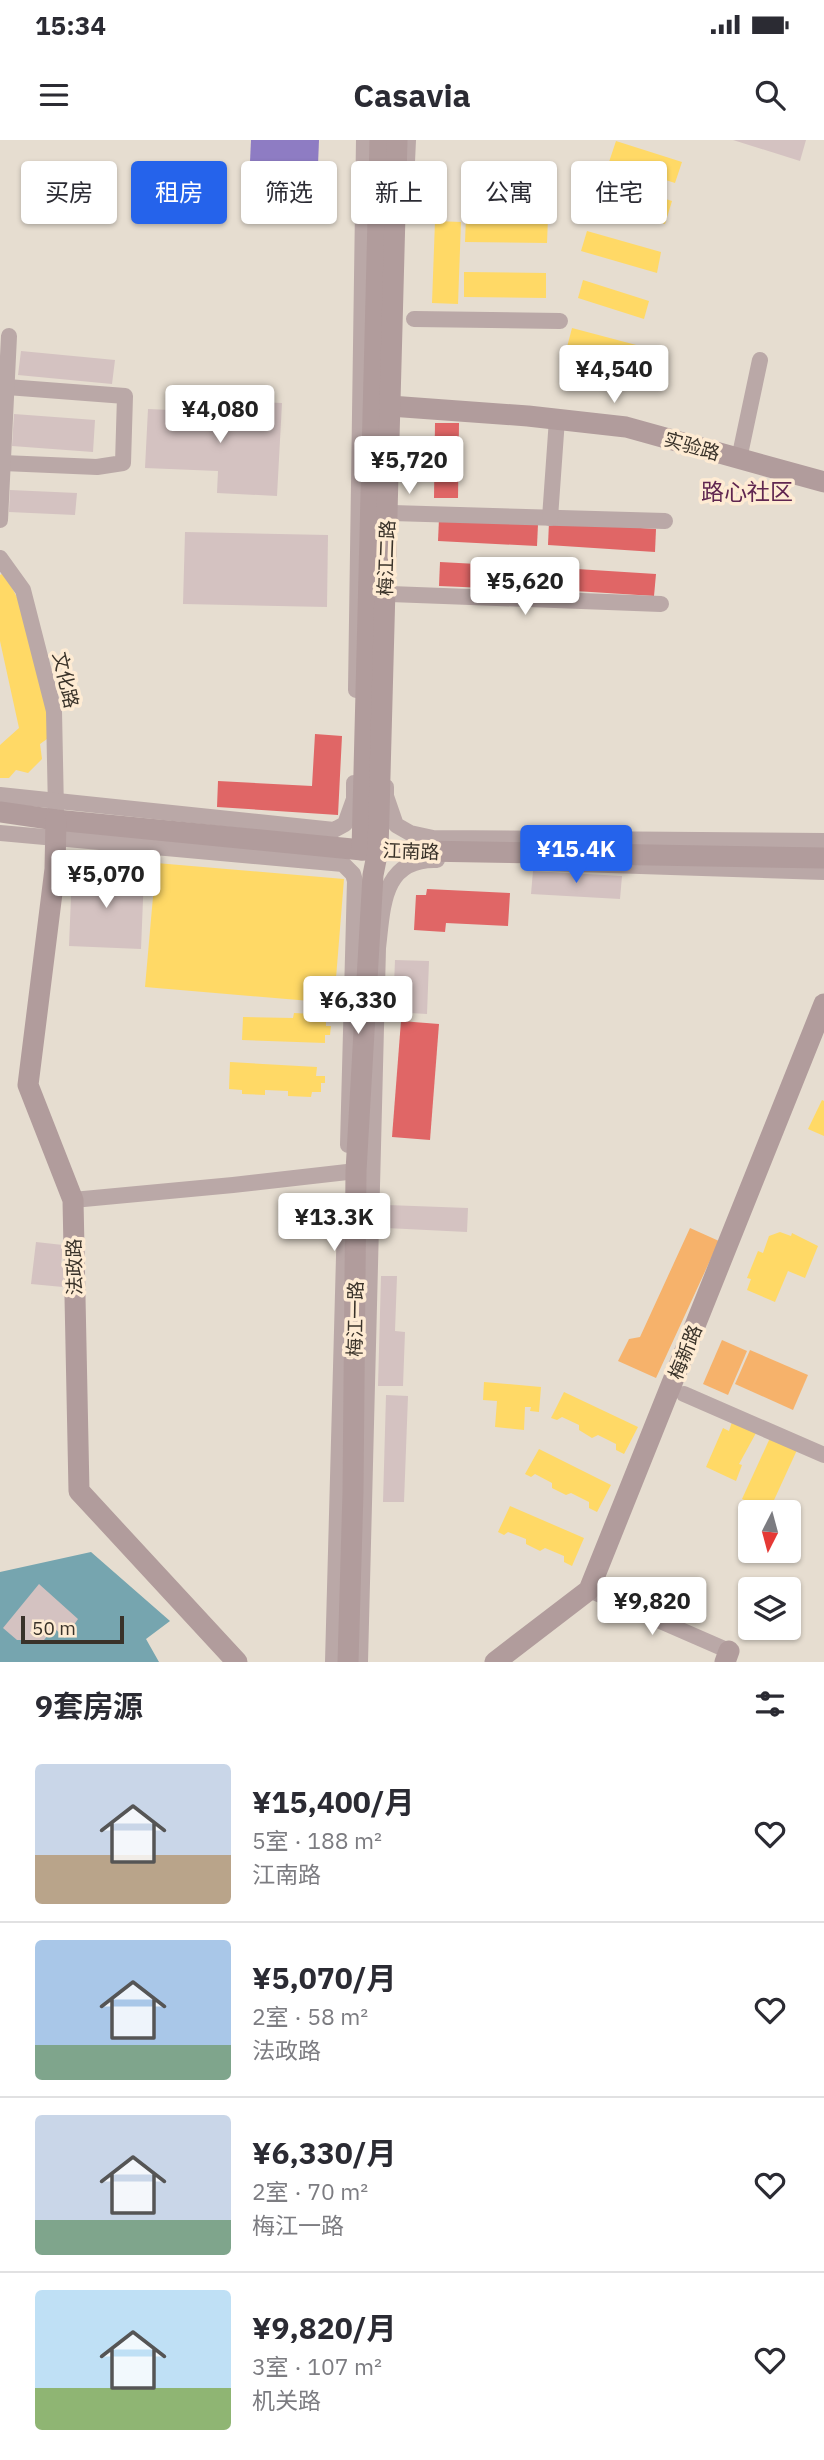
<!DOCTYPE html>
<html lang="zh">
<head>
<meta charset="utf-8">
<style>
	body { margin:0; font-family:"IBM Plex Sans","Noto Sans SC",sans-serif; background:#f2f2f3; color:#2b2b33; height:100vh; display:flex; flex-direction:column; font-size:26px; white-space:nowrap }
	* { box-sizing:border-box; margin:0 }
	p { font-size:23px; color:#7c7c81 }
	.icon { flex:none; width:38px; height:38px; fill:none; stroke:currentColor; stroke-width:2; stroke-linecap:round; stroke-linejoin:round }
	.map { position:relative; height:1522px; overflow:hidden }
	.details { display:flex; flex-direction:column; background:#fff; flex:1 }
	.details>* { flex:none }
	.guide { position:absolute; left:21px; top:21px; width:782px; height:63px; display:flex; gap:14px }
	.needle { width:46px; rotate:186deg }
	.fabs { position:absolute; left:738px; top:1360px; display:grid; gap:14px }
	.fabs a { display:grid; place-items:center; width:63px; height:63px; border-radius:7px; background:#fff; box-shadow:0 2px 5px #0004; font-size:35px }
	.scale { position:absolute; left:21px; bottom:18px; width:103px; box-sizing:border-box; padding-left:7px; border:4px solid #393229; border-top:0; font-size:19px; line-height:24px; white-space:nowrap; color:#393229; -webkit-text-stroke:5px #feebd3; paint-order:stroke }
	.price { position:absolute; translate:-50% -60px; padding:0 16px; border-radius:7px; background:#fff; color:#222; font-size:23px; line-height:46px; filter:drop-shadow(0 2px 4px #0008) }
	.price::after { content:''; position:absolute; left:50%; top:42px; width:21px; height:16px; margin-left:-10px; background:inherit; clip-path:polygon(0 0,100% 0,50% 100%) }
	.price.current { background:#2563eb; color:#fff }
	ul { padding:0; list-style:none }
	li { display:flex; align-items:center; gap:21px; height:175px; padding:0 35px }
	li+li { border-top:2px solid #e1e1e2 }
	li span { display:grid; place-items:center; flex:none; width:196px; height:140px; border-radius:7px; color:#555 }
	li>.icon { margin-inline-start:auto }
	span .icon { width:84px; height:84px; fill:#fffc; stroke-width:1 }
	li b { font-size:30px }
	h2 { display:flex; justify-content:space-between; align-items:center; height:84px; padding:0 35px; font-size:30px }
	.chip { padding:0 24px; border-radius:7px; background:#fff; box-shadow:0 2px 5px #0004; font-size:24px; line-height:63px }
	.chip.current { background:#2563eb; color:#fff }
	.status { display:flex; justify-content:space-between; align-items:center; height:49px; padding:0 35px; background:#fff; direction:ltr }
	.status svg { height:19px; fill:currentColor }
	header { display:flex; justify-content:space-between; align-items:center; height:91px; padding:0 35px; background:#fff; font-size:32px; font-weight:700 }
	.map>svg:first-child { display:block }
</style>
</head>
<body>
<div class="status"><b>15:34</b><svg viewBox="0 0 49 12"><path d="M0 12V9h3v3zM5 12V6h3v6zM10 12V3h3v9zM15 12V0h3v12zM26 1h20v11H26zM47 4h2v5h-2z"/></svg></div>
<header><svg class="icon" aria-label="menu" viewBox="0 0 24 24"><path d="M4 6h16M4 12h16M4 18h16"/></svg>Casavia<svg class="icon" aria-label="search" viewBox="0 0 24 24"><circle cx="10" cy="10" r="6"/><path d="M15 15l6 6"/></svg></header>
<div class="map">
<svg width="824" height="1522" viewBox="0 0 824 1522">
	<rect width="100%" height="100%" fill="#e6ddd0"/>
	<!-- homes -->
	<g fill="#ffd966">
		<path d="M 616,1 L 682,22 L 675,43 L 609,22 Z"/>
		<path d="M 602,39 L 672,61 L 665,84 L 595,62 Z"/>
		<path d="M 466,77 L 548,78 L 547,103 L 465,102 Z"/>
		<path d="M 435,81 L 461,82 L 458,164 L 432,163 Z"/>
		<path d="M 587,91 L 661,112 L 657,133 L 581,111 Z"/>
		<path d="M 464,132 L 546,133 L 546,158 L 464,157 Z"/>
		<path d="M 583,140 L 649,161 L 644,179 L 578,158 Z"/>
		<path d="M 572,188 L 640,206 L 636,225 L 567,207 Z"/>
		<path d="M 4,433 L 20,463 L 20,471 L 24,471 L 48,566 L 47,599 L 40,604 L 42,619 L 28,633 L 16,630 L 9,638 L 0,638 L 0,605 L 19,588 L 0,501 L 0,435 Z"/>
		<path d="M 156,723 L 344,739 L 334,863 L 145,847 Z"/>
		<path d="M 294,873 L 313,874 L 313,878 L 326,879 L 326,886 L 331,886 L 330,895 L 325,895 L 325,903 L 242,900 L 243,877 L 293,878 Z"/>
		<path d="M 230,922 L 317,927 L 316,936 L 325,936 L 325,943 L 321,943 L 321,952 L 312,952 L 311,957 L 288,956 L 288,951 L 265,950 L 265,955 L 242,954 L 242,950 L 229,949 Z"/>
		<path d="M 822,960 L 824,961 L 824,996 L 808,989 Z"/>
		<path d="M 780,1092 L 791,1096 L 792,1093 L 818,1106 L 805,1138 L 788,1131 L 775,1162 L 747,1150 L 751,1139 L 747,1138 L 758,1111 L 763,1113 L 769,1096 Z"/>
		<path d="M 484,1242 L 541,1247 L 539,1272 L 530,1271 L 531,1267 L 525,1267 L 524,1290 L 495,1287 L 497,1261 L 483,1260 Z"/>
		<path d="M 564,1252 L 638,1287 L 624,1314 L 616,1310 L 616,1304 L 598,1295 L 592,1298 L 579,1290 L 579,1285 L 562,1277 L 557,1280 L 551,1278 Z"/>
		<path d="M 732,1282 L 756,1293 L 739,1324 L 742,1325 L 736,1341 L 706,1327 L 723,1288 L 729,1291 Z"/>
		<path d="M 770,1298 L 797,1310 L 769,1371 L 742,1359 Z"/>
		<path d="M 539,1309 L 611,1345 L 597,1372 L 589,1368 L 589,1362 L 571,1353 L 566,1355 L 552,1348 L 552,1343 L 535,1334 L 531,1337 L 525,1334 Z"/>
		<path d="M 510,1366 L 584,1398 L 572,1426 L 564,1422 L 564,1416 L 545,1408 L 540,1411 L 526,1404 L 526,1399 L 508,1392 L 504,1395 L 498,1392 Z"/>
	</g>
	<!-- shops -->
	<g fill="#e06666">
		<path d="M 435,283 L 459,283 L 458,358 L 434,358 Z"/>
		<path d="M 439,379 L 538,384 L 537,406 L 438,401 Z"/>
		<path d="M 549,382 L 656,389 L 655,412 L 548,405 Z"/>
		<path d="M 440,422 L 536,427 L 535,450 L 439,446 Z"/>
		<path d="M 545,427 L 656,434 L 654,456 L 544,449 Z"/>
		<path d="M 315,594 L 342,596 L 338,675 L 217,667 L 218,641 L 312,646 Z"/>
		<path d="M 427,749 L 510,753 L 508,786 L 446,783 L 445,792 L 414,790 L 416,755 L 426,755 Z"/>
		<path d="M 401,881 L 439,884 L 430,1000 L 392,997 Z"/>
	</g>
	<!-- offices -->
	<path fill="#8e7cc3" d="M 251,0 L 319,0 L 318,25 L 250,22 Z"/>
	<!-- health -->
	<g fill="#f6b26b">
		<path d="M 690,1088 L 719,1101 L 656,1238 L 618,1221 L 629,1199 L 640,1197 Z"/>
		<path d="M 722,1200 L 747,1211 L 728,1255 L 703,1244 Z"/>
		<path d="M 750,1210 L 808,1235 L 793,1270 L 735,1244 Z"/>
	</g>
	<!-- public -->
	<path fill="#76a5af" d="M 91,1412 L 170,1481 L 146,1499 L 159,1522 L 0,1522 L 0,1432 Z"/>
	<!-- building -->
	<g fill="#d4c2c1">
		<path d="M 733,0 L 806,0 L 800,21 Z"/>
		<path d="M 21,211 L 115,220 L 112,244 L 18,235 Z"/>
		<path d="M 239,261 L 282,263 L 277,356 L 217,353 L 218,331 L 145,328 L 148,269 L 238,273 Z"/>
		<path d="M 14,274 L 95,280 L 93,312 L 12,306 Z"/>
		<path d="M 10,350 L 77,353 L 75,375 L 9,372 Z"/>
		<path d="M 185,392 L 328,395 L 327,467 L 183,464 Z"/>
		<path d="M 533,731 L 622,736 L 620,759 L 531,754 Z"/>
		<path d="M 72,732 L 144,735 L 141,809 L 69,806 Z"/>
		<path d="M 395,820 L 429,821 L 427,874 L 393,872 Z"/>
		<path d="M 387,1065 L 468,1068 L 467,1092 L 386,1088 Z"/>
		<path d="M 36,1102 L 63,1105 L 61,1126 L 65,1127 L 63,1147 L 31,1144 Z"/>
		<path d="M 381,1136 L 397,1136 L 395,1191 L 405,1192 L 403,1246 L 378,1246 Z"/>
		<path d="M 386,1255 L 408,1256 L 404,1362 L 383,1362 Z"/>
		<path d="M 39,1444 L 78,1479 L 65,1498 L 54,1488 L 44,1500 L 17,1500 L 3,1488 Z"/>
	</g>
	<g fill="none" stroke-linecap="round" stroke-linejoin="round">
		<!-- street -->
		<g stroke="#baa8a7" stroke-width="16">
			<path d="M 406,44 L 408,0"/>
			<path d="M 414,179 L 560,181"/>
			<path d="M 739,319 L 760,220"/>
			<path d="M 3,323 L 97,327 L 123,323 L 125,256 L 7,247"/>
			<path d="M 392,373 L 665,381"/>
			<path d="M 550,378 L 557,279"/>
			<path d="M 0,380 L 9,196"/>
			<path d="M 0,418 L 23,450 L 54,571 L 56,671"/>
			<path d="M 390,454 L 661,464"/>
			<path d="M 356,550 L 364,0"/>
			<path d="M 386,647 L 386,656 L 396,685 L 410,693 L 433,698 L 824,701"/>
			<path d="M 0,655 L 334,690 L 345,684 L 354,659 L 354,643"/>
			<path d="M 0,693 L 343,724 L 353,734 L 355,741 L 348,1005"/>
			<path d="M 547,723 L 824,732"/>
			<path d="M 73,1060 L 233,1045 L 356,1031"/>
			<path d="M 684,1254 L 824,1315"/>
			<path d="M 589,1450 L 729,1511"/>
			<path d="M 333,1522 L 345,1080"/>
			<path d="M 360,1522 L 378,808 C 383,767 382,718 437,720"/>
		</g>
		<!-- secondary -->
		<g stroke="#b19c9c" stroke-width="21">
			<path d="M 390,266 L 528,276 L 626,287 L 824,342"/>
			<path d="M 0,672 L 56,680 L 362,710 L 824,718"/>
			<path d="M 56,680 L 55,729 L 28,945 L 73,1060 L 79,1351 L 237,1522"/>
			<path d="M 362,710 L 380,0"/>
			<path d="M 348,1522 L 353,1352 L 356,1031 L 373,735 L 378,710 L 397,0"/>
			<path d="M 495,1522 L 589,1450 L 824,864"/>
			<path d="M 725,1522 L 729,1511"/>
		</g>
	</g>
	<g text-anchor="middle" stroke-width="7" stroke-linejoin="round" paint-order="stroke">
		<!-- street labels -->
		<g font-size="19" fill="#393229" stroke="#feebd3">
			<text transform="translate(692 306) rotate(16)" y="7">实验路</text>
			<text transform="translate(386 418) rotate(-88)" y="7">梅江二路</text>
			<text transform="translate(66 540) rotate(77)" y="7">文化路</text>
			<text transform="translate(411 711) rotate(2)" y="7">江南路</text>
			<text transform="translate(74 1127) rotate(-91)" y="7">法政路</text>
			<text transform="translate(355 1179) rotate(-89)" y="7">梅江一路</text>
			<text transform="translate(685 1212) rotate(-68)" y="7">梅新路</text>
		</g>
		<!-- quarter labels -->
		<g font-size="23" fill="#602650" stroke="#feebd3">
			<text x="747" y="360">路心社区</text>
		</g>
	</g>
</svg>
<div class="fabs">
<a><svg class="needle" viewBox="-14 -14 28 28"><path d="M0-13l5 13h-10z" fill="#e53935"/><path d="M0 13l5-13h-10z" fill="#7c7c81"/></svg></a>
<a><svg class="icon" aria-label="layers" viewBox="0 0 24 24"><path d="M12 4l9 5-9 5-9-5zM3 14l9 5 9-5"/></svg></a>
</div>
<div class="scale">50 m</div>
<b class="price" style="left:614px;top:265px">¥4,540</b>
<b class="price" style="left:220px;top:305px">¥4,080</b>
<b class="price" style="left:409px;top:356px">¥5,720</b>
<b class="price" style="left:525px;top:477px">¥5,620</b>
<b class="price current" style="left:576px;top:745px">¥15.4K</b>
<b class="price" style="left:106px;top:770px">¥5,070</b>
<b class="price" style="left:358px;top:896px">¥6,330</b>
<b class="price" style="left:334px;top:1113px">¥13.3K</b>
<b class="price" style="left:652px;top:1497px">¥9,820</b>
<div class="guide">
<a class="chip">买房</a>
<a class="chip current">租房</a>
<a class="chip">筛选</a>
<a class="chip">新上</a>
<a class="chip">公寓</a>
<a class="chip">住宅</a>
</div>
</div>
<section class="details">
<h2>9套房源<svg class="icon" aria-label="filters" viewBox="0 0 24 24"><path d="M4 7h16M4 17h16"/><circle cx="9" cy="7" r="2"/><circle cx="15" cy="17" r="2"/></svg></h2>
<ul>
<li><span style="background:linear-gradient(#c9d6e8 65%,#b9a48a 0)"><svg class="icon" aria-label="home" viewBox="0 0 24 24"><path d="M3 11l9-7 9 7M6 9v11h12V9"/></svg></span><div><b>¥15,400/月</b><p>5室 · 188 m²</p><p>江南路</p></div><svg class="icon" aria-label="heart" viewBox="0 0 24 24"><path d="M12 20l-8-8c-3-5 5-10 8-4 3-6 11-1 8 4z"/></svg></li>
<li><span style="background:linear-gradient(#a9c7e8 75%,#7fa58c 0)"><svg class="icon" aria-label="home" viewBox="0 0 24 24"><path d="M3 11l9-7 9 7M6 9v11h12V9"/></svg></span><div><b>¥5,070/月</b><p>2室 · 58 m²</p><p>法政路</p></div><svg class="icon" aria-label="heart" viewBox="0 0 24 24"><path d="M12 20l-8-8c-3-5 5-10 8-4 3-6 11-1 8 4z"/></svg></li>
<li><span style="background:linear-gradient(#c9d6e8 75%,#7fa58c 0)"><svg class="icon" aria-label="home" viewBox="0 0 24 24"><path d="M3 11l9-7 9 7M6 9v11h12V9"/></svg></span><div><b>¥6,330/月</b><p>2室 · 70 m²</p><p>梅江一路</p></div><svg class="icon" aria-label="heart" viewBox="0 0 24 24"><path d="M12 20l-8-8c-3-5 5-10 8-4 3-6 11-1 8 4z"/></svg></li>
<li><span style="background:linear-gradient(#bfe0f5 70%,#8fb573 0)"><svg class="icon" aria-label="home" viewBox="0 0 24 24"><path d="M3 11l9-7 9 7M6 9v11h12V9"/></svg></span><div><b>¥9,820/月</b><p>3室 · 107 m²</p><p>机关路</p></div><svg class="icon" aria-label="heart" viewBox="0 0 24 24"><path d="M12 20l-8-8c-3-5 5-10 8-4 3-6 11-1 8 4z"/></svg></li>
</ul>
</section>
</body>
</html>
